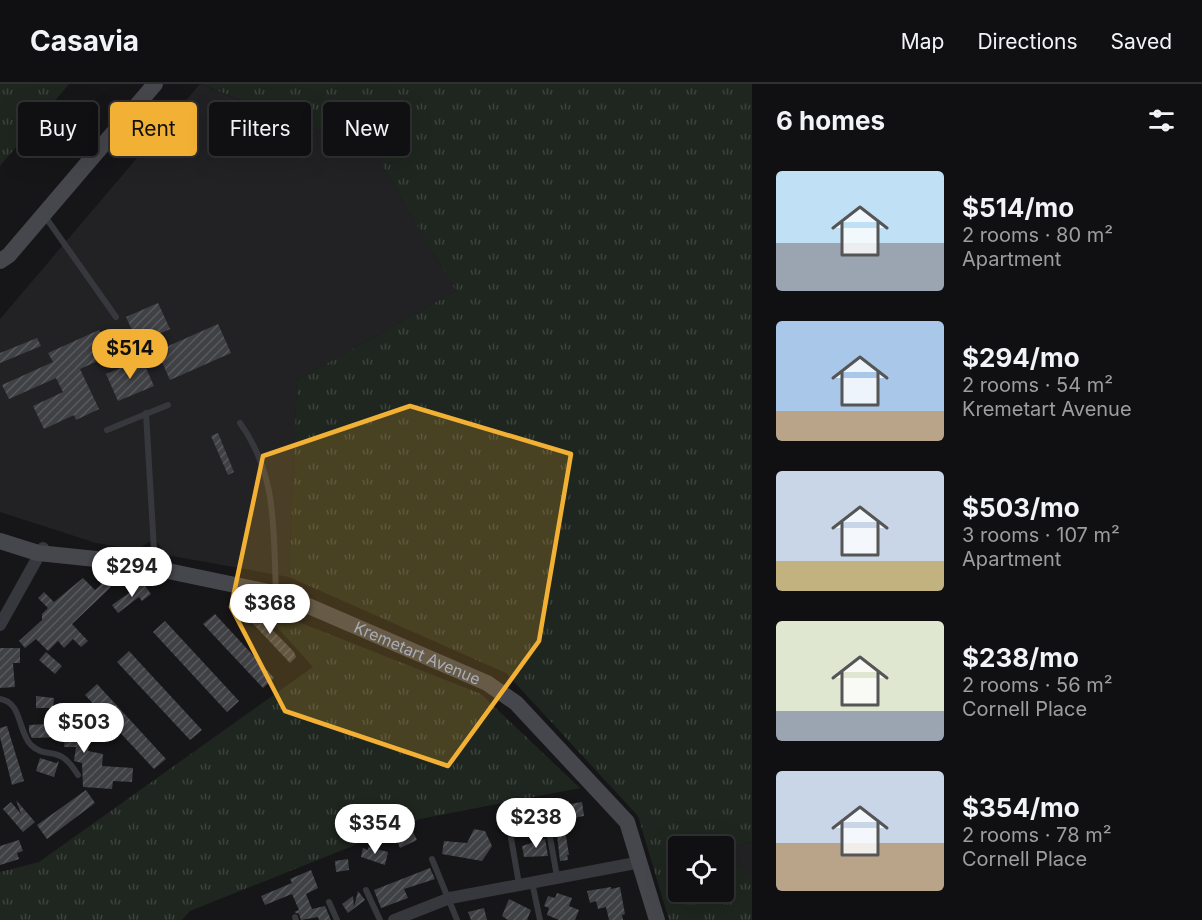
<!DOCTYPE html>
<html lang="en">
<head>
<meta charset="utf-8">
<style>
	body { margin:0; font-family:Inter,sans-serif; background:#1e1e20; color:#f1f3f6; height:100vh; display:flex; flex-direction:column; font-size:22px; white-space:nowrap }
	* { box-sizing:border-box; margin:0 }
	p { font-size:20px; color:#9c9d9f }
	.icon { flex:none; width:33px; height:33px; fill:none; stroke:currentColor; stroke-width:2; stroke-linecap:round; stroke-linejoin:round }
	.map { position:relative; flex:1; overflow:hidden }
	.panel { display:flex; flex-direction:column; background:#101012; width:450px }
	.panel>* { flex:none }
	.hud { position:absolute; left:18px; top:18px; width:570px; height:54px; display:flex; gap:12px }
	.controls { position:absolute; left:668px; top:752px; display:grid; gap:12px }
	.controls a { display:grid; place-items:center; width:66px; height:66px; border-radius:6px; background:#101012; box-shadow:0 6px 24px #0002,0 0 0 2px #303032; font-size:30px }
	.price { position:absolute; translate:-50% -51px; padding:0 14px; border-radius:21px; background:#fff; color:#222; font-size:20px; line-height:39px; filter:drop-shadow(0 2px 3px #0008) }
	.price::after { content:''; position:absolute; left:50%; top:36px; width:18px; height:14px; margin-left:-9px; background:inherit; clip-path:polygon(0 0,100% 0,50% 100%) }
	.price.selected { background:#f2b134; color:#111 }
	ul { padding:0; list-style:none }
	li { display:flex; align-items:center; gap:18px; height:150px; padding:0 24px }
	li span { display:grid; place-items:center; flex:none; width:168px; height:120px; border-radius:6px; color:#555 }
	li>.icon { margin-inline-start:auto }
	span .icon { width:72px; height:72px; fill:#fffc; stroke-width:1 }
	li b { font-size:26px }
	h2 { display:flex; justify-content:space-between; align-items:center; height:72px; padding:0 24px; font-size:26px }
	.pill { padding:0 21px; border-radius:6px; background:#101012; box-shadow:0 6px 24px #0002,0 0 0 2px #303032; font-size:21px; line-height:54px }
	.pill.selected { background:#f2b134; color:#111 }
	header { display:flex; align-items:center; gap:36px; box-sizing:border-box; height:84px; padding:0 30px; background:#101012; border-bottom:2px solid #303032 }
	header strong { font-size:28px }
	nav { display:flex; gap:33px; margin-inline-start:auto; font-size:21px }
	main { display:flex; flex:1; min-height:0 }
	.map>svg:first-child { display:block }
</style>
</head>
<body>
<header>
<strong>Casavia</strong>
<nav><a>Map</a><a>Directions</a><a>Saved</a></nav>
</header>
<main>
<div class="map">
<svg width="752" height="836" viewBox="0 0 752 836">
	<defs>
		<pattern id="grass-tufts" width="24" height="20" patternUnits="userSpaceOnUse" patternTransform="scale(1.5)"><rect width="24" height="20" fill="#1e261f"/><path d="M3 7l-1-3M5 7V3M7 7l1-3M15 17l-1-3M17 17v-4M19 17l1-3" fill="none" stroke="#3c433d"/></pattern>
		<pattern id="building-hatch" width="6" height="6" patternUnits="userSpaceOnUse" patternTransform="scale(1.5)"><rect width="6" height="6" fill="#404145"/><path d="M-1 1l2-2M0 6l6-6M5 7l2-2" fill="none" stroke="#595a5e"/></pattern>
	</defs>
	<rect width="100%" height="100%" fill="#161618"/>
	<!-- built -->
	<g fill="#222225">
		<path d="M 200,0 L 375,70 L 456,207 L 297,296 L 289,493 L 166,471 L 158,459 L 149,458 L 137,466 L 96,459 L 0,428 L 0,235 Z"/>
		<path d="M 752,758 L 752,795 L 724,774 L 723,765 Z"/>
	</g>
	<!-- grass -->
	<g fill="url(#grass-tufts)">
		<path d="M 0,0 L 69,0 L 0,82 Z"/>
		<path d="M 201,0 L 752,0 L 752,758 L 723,765 L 723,762 L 678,762 L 678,807 L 723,807 L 723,771 L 752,794 L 752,836 L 669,836 L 638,732 L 506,589 L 289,493 L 297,296 L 456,207 L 375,70 Z"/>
		<path d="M 258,522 L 481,610 L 580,704 L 420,735 L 190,827 L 182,836 L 0,836 L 0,788 L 39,778 L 313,583 Z"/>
	</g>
	<!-- building -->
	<g fill="url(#building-hatch)">
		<path d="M 158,219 L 170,245 L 138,259 L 126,233 Z"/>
		<path d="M 218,240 L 231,269 L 170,296 L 157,267 Z"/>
		<path d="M 99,246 L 111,271 L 80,285 L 99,325 L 76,336 L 74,331 L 44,345 L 33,322 L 63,308 L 56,294 L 9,315 L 2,301 L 53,278 L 48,269 Z"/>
		<path d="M 37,254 L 41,262 L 0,279 L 0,269 Z"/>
		<path d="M 142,275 L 154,302 L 118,317 L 106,290 Z"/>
		<path d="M 218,349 L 234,388 L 228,391 L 211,352 Z"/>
		<path d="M 83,494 L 95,506 L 105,497 L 111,503 L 72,540 L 88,557 L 81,563 L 73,555 L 64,564 L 58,557 L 48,567 L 36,555 L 25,564 L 19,557 L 42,536 L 42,530 L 48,524 L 38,514 L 44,508 L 54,518 Z"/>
		<path d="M 143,499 L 151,510 L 142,517 L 139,513 L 118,529 L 112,521 Z"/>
		<path d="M 249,522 L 294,568 L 296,573 L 290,579 L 242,528 Z"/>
		<path d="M 215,530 L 274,594 L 263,604 L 203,540 Z"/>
		<path d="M 165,537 L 239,617 L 227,628 L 153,548 Z"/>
		<path d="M 0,564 L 20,564 L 20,579 L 13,579 L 15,603 L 0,604 Z"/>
		<path d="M 129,567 L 202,646 L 190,656 L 117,578 Z"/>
		<path d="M 46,568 L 62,582 L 55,590 L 39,576 Z"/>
		<path d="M 97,600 L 166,675 L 154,685 L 85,611 Z"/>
		<path d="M 36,612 L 54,614 L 53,624 L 36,624 Z"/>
		<path d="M 66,639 L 91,642 L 88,667 L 103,670 L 102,682 L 133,684 L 132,698 L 113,697 L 112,705 L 83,703 L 82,679 L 74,677 L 76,663 L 64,663 L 65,653 L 32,654 L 29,648 L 29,641 Z"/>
		<path d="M 7,642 L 24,697 L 12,701 L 0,653 L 0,644 Z"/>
		<path d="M 40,674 L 56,679 L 59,677 L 54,693 L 36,687 Z"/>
		<path d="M 86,706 L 95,719 L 47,755 L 37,741 Z"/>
		<path d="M 16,716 L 35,738 L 23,748 L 3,725 L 11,718 L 21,730 Z"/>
		<path d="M 538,718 L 539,723 L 561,720 L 569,771 L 567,771 L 568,776 L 560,777 L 555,734 L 546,734 L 545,730 L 508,736 L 506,729 L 514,728 L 513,723 Z"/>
		<path d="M 582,718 L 584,732 L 571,734 L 565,721 Z"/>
		<path d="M 474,745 L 485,747 L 492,762 L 482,777 L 442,770 L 444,757 L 467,759 Z"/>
		<path d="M 412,746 L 417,756 L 400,764 L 396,754 Z"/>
		<path d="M 545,755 L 548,772 L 524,773 L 522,762 Z"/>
		<path d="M 19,756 L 23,767 L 17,769 L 19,775 L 0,781 L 0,762 Z"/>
		<path d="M 368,763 L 388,768 L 385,781 L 361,773 L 363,764 L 368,766 Z"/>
		<path d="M 348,775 L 349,786 L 336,788 L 335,777 Z"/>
		<path d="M 430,784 L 435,795 L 404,805 L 408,814 L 381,824 L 374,806 Z"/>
		<path d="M 311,786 L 318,804 L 306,810 L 312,825 L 325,822 L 331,836 L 319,836 L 318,833 L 301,836 L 299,830 L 294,828 L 299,826 L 292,810 L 265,821 L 261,812 L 292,799 L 290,795 Z"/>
		<path d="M 611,803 L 611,805 L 620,803 L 625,830 L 622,831 L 623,836 L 609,836 L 606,823 L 598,825 L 596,817 L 590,819 L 587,807 Z"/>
		<path d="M 358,807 L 365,816 L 348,829 L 342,820 L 353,812 L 354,823 Z"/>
		<path d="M 557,809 L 572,814 L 569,822 L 579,826 L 575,836 L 559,836 L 547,831 L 549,824 L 544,822 L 548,812 L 555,814 Z"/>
		<path d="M 509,815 L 531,826 L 527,836 L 508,836 L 502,832 Z"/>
		<path d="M 484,824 L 487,836 L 471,836 L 468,828 Z"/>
	</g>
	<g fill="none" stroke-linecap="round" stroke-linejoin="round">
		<!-- lane -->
		<g stroke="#37383d" stroke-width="6">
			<path d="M 44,131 L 116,233"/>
			<path d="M 146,329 L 155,483"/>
			<path d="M 240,339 C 278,392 273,446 276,508"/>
			<path d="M 107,346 L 168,321"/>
			<path d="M 0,615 C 22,618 18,648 31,661 C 48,677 58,658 78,691"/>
			<path d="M 549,747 L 557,793"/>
			<path d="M 511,754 L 519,800"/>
			<path d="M 432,775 L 457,836"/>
			<path d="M 532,798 L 540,836"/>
			<path d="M 366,806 L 380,836"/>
			<path d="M 329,818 L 337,836"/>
			<path d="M 295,833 L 296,836"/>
		</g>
		<!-- street -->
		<g stroke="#37383d" stroke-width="12">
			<path d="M 0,541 L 43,464"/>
			<path d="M 394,836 L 450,814 L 641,778"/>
		</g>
		<!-- secondary -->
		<g stroke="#45474d" stroke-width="16">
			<path d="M 0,177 L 9,171 L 155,0"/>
			<path id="s1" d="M 0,457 L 38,469 L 125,478 L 283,511 L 487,599 L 516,619 L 627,738 L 657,836"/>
		</g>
	</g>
	<!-- marked area -->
	<path fill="#f2b134" fill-opacity="0.2" stroke="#f2b134" stroke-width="4.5" stroke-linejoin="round" d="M 410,322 L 571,370 L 539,557 L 448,682 L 285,627 L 231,523 L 263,372 Z"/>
	<g text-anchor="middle" stroke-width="6" stroke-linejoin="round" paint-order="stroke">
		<!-- street labels -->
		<g font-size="16" fill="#a8adb8" stroke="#111113">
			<text dy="6" stroke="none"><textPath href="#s1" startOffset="435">Kremetart Avenue</textPath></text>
		</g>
	</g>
</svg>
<div class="controls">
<a><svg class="icon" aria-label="locate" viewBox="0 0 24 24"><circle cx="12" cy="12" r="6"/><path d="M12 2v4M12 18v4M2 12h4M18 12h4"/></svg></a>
</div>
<b class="price selected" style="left:130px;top:296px">$514</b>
<b class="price" style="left:132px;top:514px">$294</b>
<b class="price" style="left:270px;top:551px">$368</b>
<b class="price" style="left:84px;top:670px">$503</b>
<b class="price" style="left:536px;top:765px">$238</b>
<b class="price" style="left:375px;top:771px">$354</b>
<div class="hud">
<a class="pill">Buy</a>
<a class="pill selected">Rent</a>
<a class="pill">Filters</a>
<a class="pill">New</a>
</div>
</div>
<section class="panel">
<h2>6 homes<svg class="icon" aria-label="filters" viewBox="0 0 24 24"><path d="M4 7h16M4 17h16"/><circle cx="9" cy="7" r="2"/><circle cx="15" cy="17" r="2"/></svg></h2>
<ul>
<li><span style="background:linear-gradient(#bfe0f5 60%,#9aa5b1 0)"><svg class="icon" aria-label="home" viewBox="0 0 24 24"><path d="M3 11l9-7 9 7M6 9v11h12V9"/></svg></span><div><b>$514/mo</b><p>2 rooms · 80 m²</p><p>Apartment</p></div></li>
<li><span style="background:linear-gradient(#a9c7e8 75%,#b9a48a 0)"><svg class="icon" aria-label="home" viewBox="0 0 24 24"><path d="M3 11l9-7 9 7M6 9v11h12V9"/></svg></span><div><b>$294/mo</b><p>2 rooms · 54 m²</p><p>Kremetart Avenue</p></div></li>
<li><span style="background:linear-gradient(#c9d6e8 75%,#c2b280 0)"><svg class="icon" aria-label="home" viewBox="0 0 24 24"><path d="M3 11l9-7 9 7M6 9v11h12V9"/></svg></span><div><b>$503/mo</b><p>3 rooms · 107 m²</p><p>Apartment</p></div></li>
<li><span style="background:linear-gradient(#dfe7d0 75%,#9aa5b1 0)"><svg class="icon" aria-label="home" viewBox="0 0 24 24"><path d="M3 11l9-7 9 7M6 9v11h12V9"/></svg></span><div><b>$238/mo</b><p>2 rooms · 56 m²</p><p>Cornell Place</p></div></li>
<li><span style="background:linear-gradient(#c9d6e8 60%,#b9a48a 0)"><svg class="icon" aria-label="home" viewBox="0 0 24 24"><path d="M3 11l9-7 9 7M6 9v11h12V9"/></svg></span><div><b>$354/mo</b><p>2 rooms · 78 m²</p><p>Cornell Place</p></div></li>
</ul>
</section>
</main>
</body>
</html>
